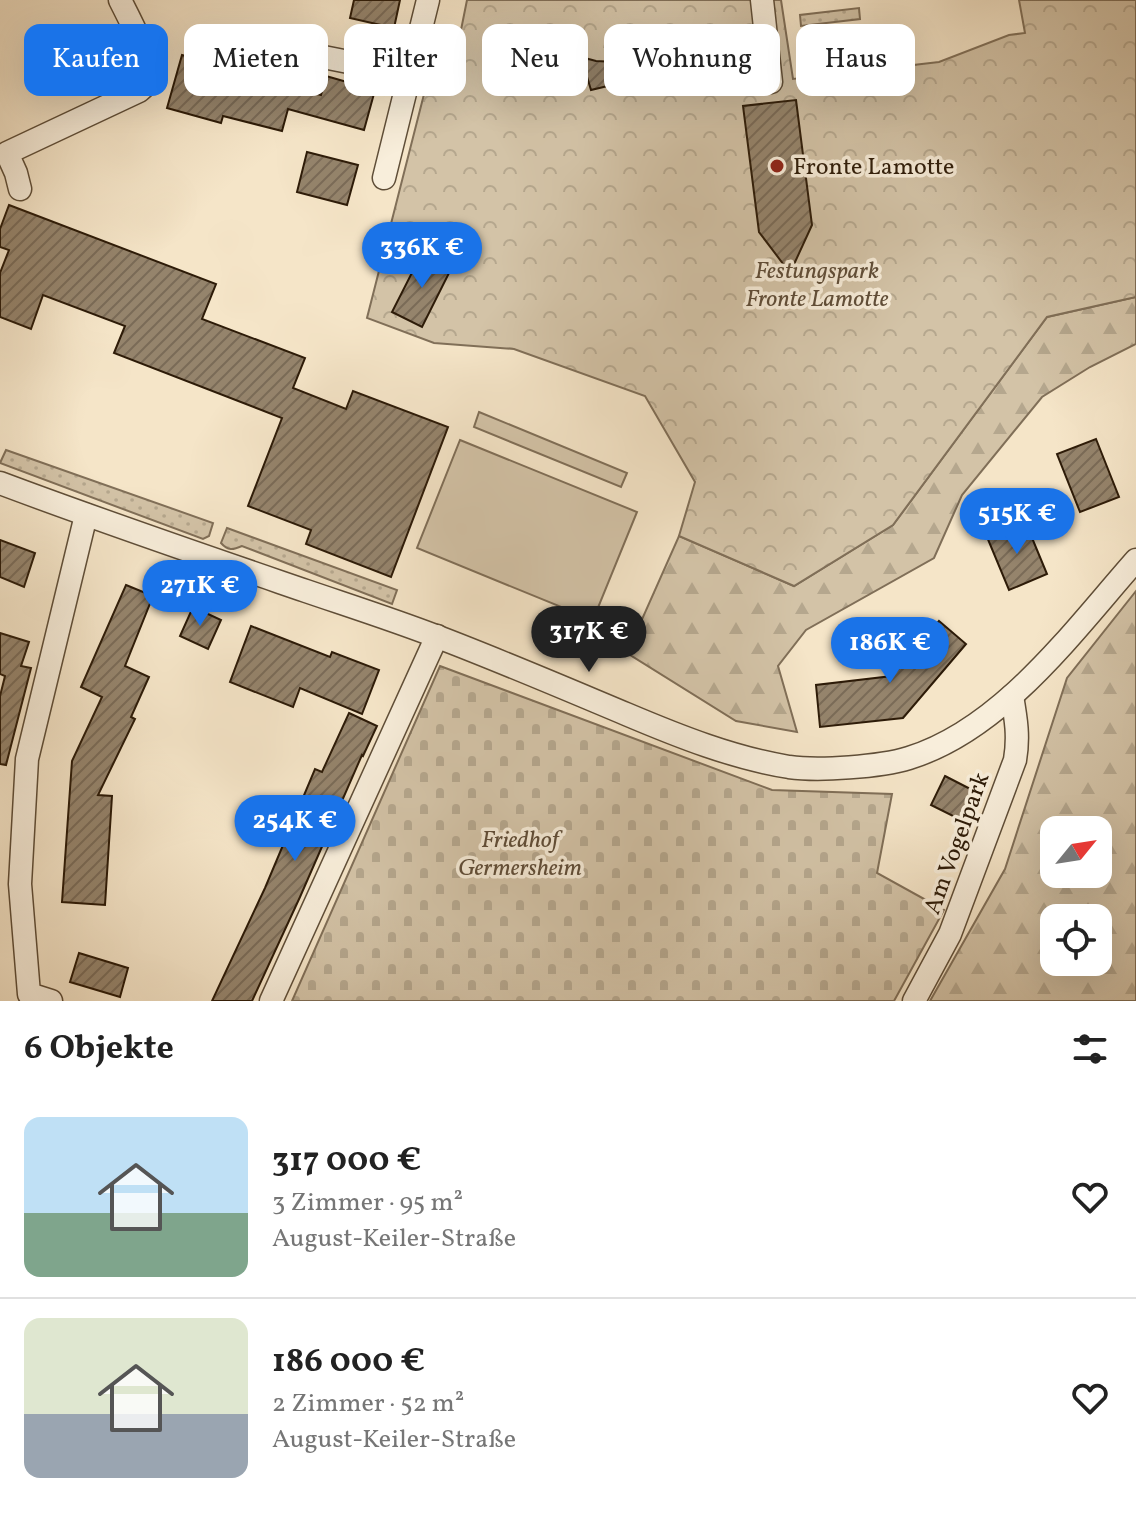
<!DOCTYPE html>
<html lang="de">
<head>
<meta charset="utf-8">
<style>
	body { margin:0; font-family:Vollkorn,serif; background:#f6f6f6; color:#222; height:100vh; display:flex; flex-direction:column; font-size:30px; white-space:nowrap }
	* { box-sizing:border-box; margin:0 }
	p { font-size:26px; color:#767676 }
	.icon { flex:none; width:44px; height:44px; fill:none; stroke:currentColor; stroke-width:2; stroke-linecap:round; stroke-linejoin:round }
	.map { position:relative; height:1001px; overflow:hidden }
	.drawer { display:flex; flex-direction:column; background:#fff; flex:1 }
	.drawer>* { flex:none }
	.hud { position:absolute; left:24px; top:24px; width:1088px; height:72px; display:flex; gap:16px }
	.needle { width:52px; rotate:60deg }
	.buttons { position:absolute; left:1040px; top:816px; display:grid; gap:16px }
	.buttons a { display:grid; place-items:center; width:72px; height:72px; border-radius:16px; background:#fff; box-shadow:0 8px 32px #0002; font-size:40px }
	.price { position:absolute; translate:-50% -68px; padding:0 18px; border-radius:28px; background:#1a73e8; color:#fff; font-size:26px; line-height:52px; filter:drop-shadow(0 2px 4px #0008) }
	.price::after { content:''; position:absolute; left:50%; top:48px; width:24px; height:18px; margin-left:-12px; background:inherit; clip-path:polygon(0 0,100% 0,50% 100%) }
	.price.current { background:#222; color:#fff }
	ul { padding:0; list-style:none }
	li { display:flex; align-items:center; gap:24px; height:200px; padding:0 24px }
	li+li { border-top:2px solid #e0e0e0 }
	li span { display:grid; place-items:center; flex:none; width:224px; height:160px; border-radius:16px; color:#555 }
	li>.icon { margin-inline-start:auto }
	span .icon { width:96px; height:96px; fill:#fffc; stroke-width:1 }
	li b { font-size:34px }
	h2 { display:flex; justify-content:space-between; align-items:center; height:96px; padding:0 24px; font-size:34px }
	.pill { padding:0 28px; border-radius:16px; background:#fff; box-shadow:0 8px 32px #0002; font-size:28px; line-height:72px }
	.pill.current { background:#1a73e8; color:#fff }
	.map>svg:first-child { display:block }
</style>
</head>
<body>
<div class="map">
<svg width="1136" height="1001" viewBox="0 0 1136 1001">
	<defs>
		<pattern id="grass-dots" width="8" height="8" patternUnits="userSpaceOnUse" patternTransform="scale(2)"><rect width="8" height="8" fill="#d3c3a7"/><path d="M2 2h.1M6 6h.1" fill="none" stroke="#b5a78e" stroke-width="1.8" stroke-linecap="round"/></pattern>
		<pattern id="forest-firs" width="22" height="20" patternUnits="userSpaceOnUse" patternTransform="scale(2)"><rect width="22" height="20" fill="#d3c3a7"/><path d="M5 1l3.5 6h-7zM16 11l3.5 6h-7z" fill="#b5a78e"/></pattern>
		<pattern id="cemetery-stones" width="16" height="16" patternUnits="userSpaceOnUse" patternTransform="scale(2)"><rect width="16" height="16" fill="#d3c3a7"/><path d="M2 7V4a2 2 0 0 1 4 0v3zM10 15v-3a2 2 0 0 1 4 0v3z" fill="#b5a78e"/></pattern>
		<pattern id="park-crowns" width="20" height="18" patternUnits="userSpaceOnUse" patternTransform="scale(2)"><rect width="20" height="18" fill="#d3c3a7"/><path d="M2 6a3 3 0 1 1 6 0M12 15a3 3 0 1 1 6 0" fill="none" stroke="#b5a78e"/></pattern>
		<pattern id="building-hatch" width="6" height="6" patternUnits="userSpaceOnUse" patternTransform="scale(2)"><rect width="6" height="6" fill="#95846c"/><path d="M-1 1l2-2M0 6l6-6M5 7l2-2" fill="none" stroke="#7a6b57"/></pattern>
	</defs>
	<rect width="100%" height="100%" fill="#f5e5c8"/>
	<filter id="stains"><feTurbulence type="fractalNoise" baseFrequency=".0025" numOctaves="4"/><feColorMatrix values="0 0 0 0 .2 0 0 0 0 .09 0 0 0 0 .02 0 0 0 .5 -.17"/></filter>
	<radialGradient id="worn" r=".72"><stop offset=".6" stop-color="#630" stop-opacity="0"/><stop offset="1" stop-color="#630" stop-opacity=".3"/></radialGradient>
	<!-- grass -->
	<g fill="url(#grass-dots)" stroke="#806f58" stroke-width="2">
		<path d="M 859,8 L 860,19 L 801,26 L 800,15 Z"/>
		<path d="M 863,38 L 864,52 L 805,58 L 803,45 Z"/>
		<path d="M 6,450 L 213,523 L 209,536 L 203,539 L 0,463 Z"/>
		<path d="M 227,528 L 397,590 L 392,604 L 242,546 C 233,550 228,551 221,543 Z"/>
	</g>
	<!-- forest -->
	<g fill="url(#forest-firs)" stroke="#806f58" stroke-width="2" fill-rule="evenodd">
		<path d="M 1136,297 L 1136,344 L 1090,367 L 1042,397 L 962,495 L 934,558 L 806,630 L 778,666 L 797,732 L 736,721 L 627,653 L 679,536 L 794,586 L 893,525 L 1047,317 Z"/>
		<path d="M 1136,591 L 1136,1001 L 930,1001 L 1005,869 L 1067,678 ZM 1054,830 L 1098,830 L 1098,874 L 1054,874 ZM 1054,918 L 1098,918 L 1098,962 L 1054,962 Z"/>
	</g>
	<!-- cemetery -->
	<path fill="url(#cemetery-stones)" stroke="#806f58" stroke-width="2" d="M 440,666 L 772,790 L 892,794 L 877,873 L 944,910 L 894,1001 L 292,1001 Z"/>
	<!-- park -->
	<path fill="url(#park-crowns)" stroke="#806f58" stroke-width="2" d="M 467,0 L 781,0 L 793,79 L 939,62 L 1009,35 L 1025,33 L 1019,0 L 1136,0 L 1136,297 L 1047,317 L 893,525 L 794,586 L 679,536 L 695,482 L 645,396 L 514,349 L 434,343 L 367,318 L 434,55 L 456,55 Z"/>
	<!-- pitch -->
	<g fill="#d3c3a7" stroke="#806f58" stroke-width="2">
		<path d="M 479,412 L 627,473 L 621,487 L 474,427 Z"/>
		<path d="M 460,440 L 637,512 L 593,620 L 417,548 Z"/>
	</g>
	<!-- building -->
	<g fill="url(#building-hatch)" stroke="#2d1b08" stroke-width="2">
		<path d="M 354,0 L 400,0 L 394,28 L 350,18 Z"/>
		<path d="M 652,48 L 663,84 L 615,91 L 612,85 L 591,90 L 581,57 L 596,61 L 616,62 Z"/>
		<path d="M 182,55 L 236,70 L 235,73 L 321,95 L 326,76 L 375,90 L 364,130 L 288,109 L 282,131 L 223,116 L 221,123 L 167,108 Z"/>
		<path d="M 796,100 L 812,225 L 790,273 L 759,232 L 743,106 Z"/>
		<path d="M 307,152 L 358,165 L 347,205 L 297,192 Z"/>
		<path d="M 9,205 L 216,284 L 202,319 L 305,358 L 293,388 L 346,409 L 353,391 L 448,427 L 391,577 L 306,544 L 311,530 L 248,506 L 282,418 L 114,353 L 125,326 L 43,295 L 31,329 L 0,317 L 0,273 L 9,250 L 0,247 L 0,229 Z"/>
		<path d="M 422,253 L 452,267 L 422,327 L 392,312 Z"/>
		<path d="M 1096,439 L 1119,497 L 1080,512 L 1057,454 Z"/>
		<path d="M 1025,521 L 1047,574 L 1009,590 L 987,537 Z"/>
		<path d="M 0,540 L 35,553 L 24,587 L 0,577 Z"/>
		<path d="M 126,585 L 153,596 L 125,666 L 149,677 L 131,717 L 135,719 L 98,795 L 112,796 L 105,905 L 62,902 L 72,761 L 102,697 L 81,687 Z"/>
		<path d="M 193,607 L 221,620 L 208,649 L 180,636 Z"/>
		<path d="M 939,621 L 966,644 L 903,718 L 820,727 L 816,685 L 892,676 Z"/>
		<path d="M 251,626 L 330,657 L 332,652 L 379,670 L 362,714 L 300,688 L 293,707 L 230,682 Z"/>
		<path d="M 0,633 L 29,642 L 21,666 L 31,668 L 6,765 L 0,764 L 0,696 L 5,676 L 0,674 Z"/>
		<path d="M 349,713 L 377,726 L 363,756 L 362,755 L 300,897 L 252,1001 L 212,1001 L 265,888 L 315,769 L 322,772 Z"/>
		<path d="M 945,776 L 982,795 L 967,823 L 931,805 Z"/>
		<path d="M 79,953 L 128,968 L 120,997 L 70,982 Z"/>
	</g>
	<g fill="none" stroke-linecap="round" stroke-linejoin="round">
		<defs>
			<g id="minor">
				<path d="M 762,0 L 771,82"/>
				<path d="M 238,40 L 409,74"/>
				<path d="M 384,178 L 428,0"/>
				<path d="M 20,189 L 16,173 L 7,153 L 139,91 C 145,86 149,82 150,75 C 151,59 128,16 120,0"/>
				<path d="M 0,483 C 101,521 204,556 306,591 C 350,606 394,620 438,637 C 501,661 564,688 626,714 C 678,736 733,758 789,767 C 819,771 880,767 909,758 C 1003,729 1074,630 1136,560"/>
				<path d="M 51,1001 L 29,994 L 20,884 L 27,759 L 86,515"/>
				<path d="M 271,1001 L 437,636"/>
				<path d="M 914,1001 L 950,934 L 1015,760 C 1019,737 1016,719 1012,696"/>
			</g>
		</defs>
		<!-- minor casing -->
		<use href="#minor" stroke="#5f4e38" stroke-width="25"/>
		<!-- minor -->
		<use href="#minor" stroke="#f8eedb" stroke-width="22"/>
	</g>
	<!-- markers -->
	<circle fill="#8f2418" stroke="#f8eedb" stroke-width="3" cx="777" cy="166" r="8"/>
	<g text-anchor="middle" stroke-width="7" stroke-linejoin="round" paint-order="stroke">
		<!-- poi labels -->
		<g font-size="24" fill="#2d1b08" stroke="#f8eedb" text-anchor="start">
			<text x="793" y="174">Fronte Lamotte</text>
		</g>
		<!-- park labels -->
		<g font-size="24" font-style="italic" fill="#5f4d38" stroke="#f8eedb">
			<text x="817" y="278">Festungspark<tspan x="817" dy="28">Fronte Lamotte</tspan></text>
			<text x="520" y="847">Friedhof<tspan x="520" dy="28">Germersheim</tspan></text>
		</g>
		<!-- street labels -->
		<g font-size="24" fill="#2d1b08" stroke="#f8eedb">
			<text transform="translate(956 843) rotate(-70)" y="8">Am Vogelpark</text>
		</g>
	</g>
	<rect width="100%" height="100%" filter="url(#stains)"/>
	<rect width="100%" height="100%" fill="url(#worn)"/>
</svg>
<div class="buttons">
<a><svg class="needle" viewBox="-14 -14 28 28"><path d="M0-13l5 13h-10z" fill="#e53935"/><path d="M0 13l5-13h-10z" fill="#767676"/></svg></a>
<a><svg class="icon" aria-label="locate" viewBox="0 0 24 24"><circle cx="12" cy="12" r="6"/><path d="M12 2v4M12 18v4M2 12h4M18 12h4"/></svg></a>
</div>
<b class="price" style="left:422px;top:290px">336K €</b>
<b class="price" style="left:1017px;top:556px">515K €</b>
<b class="price" style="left:200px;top:628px">271K €</b>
<b class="price current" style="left:589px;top:674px">317K €</b>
<b class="price" style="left:890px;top:685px">186K €</b>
<b class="price" style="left:295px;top:863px">254K €</b>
<div class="hud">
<a class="pill current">Kaufen</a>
<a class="pill">Mieten</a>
<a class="pill">Filter</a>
<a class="pill">Neu</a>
<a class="pill">Wohnung</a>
<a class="pill">Haus</a>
</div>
</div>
<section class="drawer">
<h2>6 Objekte<svg class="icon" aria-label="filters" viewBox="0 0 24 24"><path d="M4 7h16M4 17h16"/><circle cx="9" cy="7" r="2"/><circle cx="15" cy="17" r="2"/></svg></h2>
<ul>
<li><span style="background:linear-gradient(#bfe0f5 60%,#7fa58c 0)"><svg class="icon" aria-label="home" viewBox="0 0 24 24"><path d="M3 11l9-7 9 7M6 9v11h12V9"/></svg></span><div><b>317 000 €</b><p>3 Zimmer · 95 m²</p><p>August-Keiler-Straße</p></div><svg class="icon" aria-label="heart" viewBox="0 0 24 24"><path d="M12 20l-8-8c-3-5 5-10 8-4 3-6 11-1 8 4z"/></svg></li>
<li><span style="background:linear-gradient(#dfe7d0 60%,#9aa5b1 0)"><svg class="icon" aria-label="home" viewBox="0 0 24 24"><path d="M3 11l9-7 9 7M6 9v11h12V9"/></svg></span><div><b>186 000 €</b><p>2 Zimmer · 52 m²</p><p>August-Keiler-Straße</p></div><svg class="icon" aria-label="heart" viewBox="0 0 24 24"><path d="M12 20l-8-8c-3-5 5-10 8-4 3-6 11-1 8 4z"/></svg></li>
</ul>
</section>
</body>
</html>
